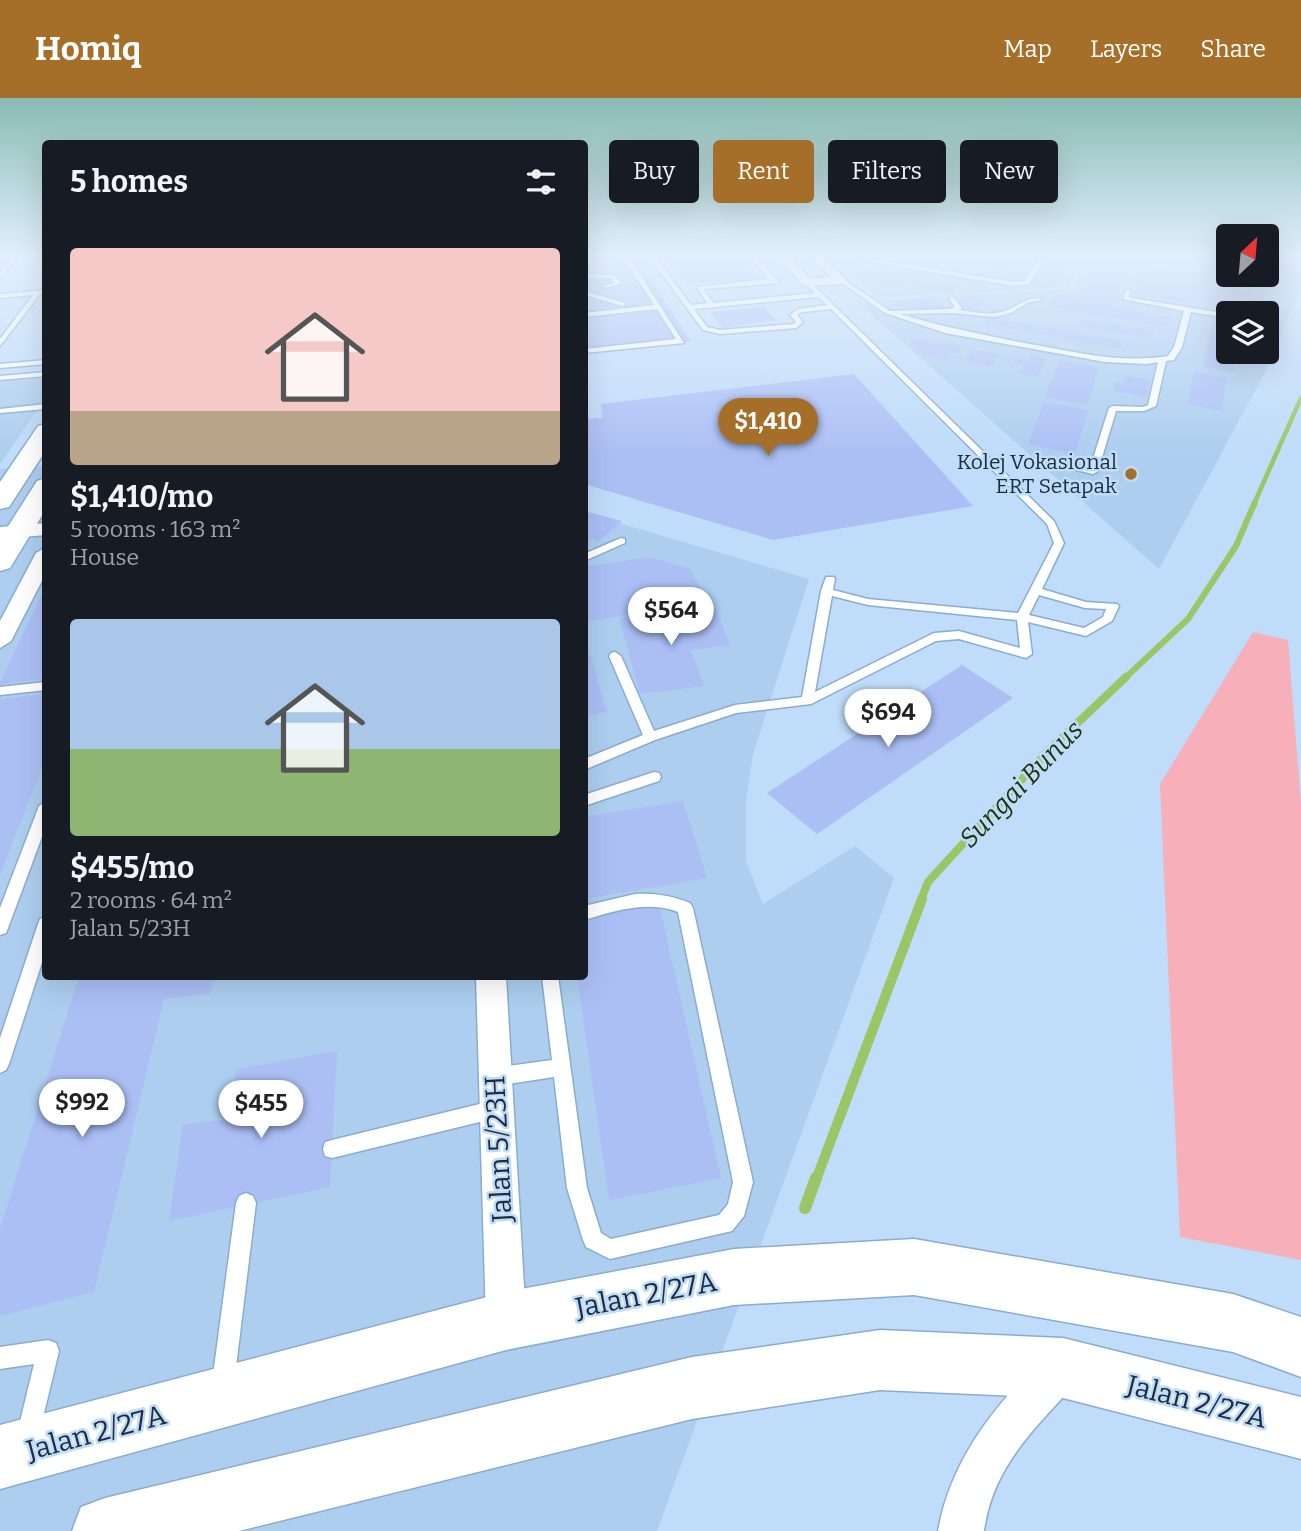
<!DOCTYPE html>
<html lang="en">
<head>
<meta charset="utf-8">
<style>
	body { margin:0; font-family:Bitter,serif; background:#242831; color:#f1f3f6; height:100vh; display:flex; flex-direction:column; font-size:26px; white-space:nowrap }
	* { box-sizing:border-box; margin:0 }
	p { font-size:23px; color:#9ea1a6 }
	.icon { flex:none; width:38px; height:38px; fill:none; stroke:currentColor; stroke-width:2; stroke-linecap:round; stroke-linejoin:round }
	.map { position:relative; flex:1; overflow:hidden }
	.sheet { position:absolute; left:42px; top:42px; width:546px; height:840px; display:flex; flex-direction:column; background:#171b24; border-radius:7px; box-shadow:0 7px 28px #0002 }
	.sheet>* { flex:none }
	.top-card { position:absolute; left:609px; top:42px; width:586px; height:63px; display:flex; gap:14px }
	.needle { width:46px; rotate:26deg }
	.controls { position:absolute; left:1216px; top:126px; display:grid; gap:14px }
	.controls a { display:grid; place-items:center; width:63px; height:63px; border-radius:7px; background:#171b24; box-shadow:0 7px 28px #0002; font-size:35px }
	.price { position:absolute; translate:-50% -60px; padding:0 16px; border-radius:24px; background:#fff; color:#222; font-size:23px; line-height:46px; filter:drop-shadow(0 2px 4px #0008) }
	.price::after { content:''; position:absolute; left:50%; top:42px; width:21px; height:16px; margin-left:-10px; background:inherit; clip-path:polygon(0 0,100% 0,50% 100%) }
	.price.on { background:#a56f2a; color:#fff }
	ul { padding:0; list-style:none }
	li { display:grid; align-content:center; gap:14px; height:371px; padding:0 28px }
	li span { display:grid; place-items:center; height:217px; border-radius:7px; color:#555 }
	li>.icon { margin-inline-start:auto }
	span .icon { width:126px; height:126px; fill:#fffc; stroke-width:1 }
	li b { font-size:30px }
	h2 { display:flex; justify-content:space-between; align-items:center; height:84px; padding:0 28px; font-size:30px }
	.pill { padding:0 24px; border-radius:7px; background:#171b24; box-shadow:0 7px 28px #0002; font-size:24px; line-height:63px }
	.pill.on { background:#a56f2a; color:#fff }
	header { display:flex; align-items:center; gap:42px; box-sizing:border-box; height:98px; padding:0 35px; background:#a56f2a; color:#fff }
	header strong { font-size:33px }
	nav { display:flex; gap:38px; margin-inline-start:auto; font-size:24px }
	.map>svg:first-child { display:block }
</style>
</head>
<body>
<header>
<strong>Homiq</strong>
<nav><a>Map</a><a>Layers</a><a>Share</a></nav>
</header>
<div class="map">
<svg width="1301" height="1433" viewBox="0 0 1301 1433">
	<rect width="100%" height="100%" fill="#bfdcfa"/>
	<!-- built -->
	<g fill="#adceef" fill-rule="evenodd">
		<path d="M 826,156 L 1228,156 L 1228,177 L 1267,177 L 1267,156 L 1301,156 L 1301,190 L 1262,280 L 1159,471 L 857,204 L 1074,191 L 1084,160 L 1068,189 L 878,199 ZM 1228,215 L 1267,215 L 1267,254 L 1228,254 Z"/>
		<path d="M 45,280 L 45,301 L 0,366 L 0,284 Z"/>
		<path d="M 45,368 L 46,878 L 584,878 L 585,415 L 809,481 L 753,656 L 746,704 L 746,763 L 763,806 L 855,748 L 894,780 L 657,1433 L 0,1433 L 0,371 Z"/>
	</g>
	<!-- green -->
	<path fill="#f7afba" d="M 1253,534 L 1288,542 L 1301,706 L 1301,1162 L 1180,1139 L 1160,686 Z"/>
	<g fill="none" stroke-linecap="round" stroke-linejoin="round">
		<!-- stream-far4 -->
		<path stroke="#9cc566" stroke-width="4.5" d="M 1254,406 L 1301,300"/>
		<!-- stream-far3 -->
		<path stroke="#9cc566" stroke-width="6" d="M 1124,581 L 1188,521 L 1236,448 L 1255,404"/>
		<!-- stream-far2 -->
		<path stroke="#9cc566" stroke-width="8" d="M 921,802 L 928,784 L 1048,653 L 1126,579"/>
		<!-- stream-far1 -->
		<path stroke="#9cc566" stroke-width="10" d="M 816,1082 L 922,801"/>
		<!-- stream -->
		<path stroke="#9cc566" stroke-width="12" d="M 805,1110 L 816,1080"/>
	</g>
	<!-- building -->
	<g fill="#abbff5">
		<path d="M 584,156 L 635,156 L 691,244 L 584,255 Z"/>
		<path d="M 665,156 L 738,156 L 762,181 L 687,186 Z"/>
		<path d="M 889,156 L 949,156 L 946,160 L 972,164 L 968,170 Z"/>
		<path d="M 949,156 L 1010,158 L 1004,166 L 1017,168 L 1008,182 L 986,178 L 995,165 Z"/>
		<path d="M 1267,156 L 1289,156 L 1287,179 L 1267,176 Z"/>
		<path d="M 1049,158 L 1070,161 L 1062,176 L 1041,173 Z"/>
		<path d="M 1133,166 L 1264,187 L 1263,192 L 1130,171 Z"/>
		<path d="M 867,170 L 911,177 L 902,187 L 858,180 Z"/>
		<path d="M 1094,173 L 1124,177 L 1111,209 L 1172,219 L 1169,229 L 1066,214 L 1067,211 L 1048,208 L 1055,196 L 1081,200 Z"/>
		<path d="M 1044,178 L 1055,180 L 1050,190 L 1035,188 Z"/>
		<path d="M 1139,178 L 1264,198 L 1263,205 L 1241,202 L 1241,207 L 1262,210 L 1262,215 L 1132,196 L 1135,190 L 1145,191 L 1147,186 L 1137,185 Z"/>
		<path d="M 918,179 L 961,186 L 954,196 L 910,188 Z"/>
		<path d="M 979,198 L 995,213 L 969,212 L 956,199 Z"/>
		<path d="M 937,201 L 946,211 L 903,213 L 895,203 Z"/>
		<path d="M 763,209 L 776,222 L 723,230 L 710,214 Z"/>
		<path d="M 1213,218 L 1228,220 L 1228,254 L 1237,254 L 1234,274 L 1203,268 Z"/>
		<path d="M 989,219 L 1123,243 L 1120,251 L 985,226 Z"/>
		<path d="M 1083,221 L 1155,233 L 1152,241 L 1079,228 Z"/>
		<path d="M 913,241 L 956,247 L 961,250 L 957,256 L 951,254 L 946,262 L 914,254 L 917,248 L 909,247 Z"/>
		<path d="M 972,251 L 1000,256 L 990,269 L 965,264 Z"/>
		<path d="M 1030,258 L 1047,261 L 1037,279 L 1019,275 L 1023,268 L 1014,266 L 1016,260 L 1028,262 Z"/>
		<path d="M 1060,262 L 1099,269 L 1087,307 L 1045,299 Z"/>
		<path d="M 1194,274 L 1226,280 L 1222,313 L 1188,306 Z"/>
		<path d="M 854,276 L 973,408 L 773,442 L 584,386 L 584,321 L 602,320 L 601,306 Z"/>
		<path d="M 1125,277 L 1150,282 L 1147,299 L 1113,293 L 1116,284 L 1123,286 Z"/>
		<path d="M 1044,304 L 1088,312 L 1075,356 L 1028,346 Z"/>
		<path d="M 584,413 L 622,423 L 598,444 L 593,441 L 584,448 Z"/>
		<path d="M 650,459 L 690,471 L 706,504 L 584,524 L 584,469 Z"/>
		<path d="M 46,487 L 46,580 L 0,587 L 0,585 Z"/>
		<path d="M 715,509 L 730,547 L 691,552 L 704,588 L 640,596 L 619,520 Z"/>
		<path d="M 584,536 L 607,614 L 584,618 Z"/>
		<path d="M 962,567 L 1013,600 L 817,736 L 767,695 Z"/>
		<path d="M 46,596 L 46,659 L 0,777 L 0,601 Z"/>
		<path d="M 683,703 L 707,780 L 584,801 L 584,719 Z"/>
		<path d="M 657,797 L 721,1080 L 609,1102 L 577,878 L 584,878 L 584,808 Z"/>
		<path d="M 79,878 L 214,878 L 211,895 L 164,901 L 94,1194 L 0,1218 L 0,1131 Z"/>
		<path d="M 337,953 L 330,1089 L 169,1123 L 183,1027 L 229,1021 L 237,971 Z"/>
	</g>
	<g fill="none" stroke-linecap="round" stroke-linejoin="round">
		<defs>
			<g id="service">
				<path d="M 603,156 L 609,156 L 611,159 L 606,160 Z"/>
				<path d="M 621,156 L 627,156 L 684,245 L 584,255 L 584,251 L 676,241 L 657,211 L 584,219 L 584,215 L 654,207 Z"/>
				<path d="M 647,156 L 653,156 L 691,207 L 707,205 L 697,189 L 769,181 L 746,156 L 753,156 L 780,185 L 703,191 L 714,205 L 815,195 L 805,185 L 810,184 L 1054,423 L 1064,445 L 1042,491 L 1086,504 L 1117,506 L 1119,508 L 1112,523 L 1086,538 L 1028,524 L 1032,556 L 1026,560 L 959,541 L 936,543 L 811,606 L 736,615 L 655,642 L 584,672 L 584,661 L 643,637 L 609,558 L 611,555 L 615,554 L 621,558 L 654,633 L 735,607 L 802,599 L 821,493 L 826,479 L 834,479 L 835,481 L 833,492 L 868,501 L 1018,515 L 1054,445 L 1047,426 L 831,211 L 802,214 L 797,217 L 803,224 L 796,230 L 720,236 L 703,232 ZM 818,199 L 827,207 L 798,211 L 790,217 L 796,224 L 794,226 L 720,232 L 707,229 L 694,211 ZM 1039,497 L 1085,510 L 1106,511 L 1103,519 L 1084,530 L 1029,517 ZM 832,498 L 868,507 L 1017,522 L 1020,550 L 959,533 L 934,535 L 815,594 Z"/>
				<path d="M 825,156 L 840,156 L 1014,184 L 1025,183 L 1041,156 L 1047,156 L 1029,186 L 1014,188 Z"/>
				<path d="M 11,161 L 16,162 L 0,180 L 0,174 Z"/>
				<path d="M 584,176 L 615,177 L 621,186 L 603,190 L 603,188 L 614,185 L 611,180 L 584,180 Z"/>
				<path d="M 839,181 L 843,181 L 890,213 L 950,211 L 955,209 L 949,200 L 952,198 L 962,210 L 959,212 C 974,214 991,218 1005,213 C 1019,208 1025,199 1041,200 L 1041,202 L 1027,205 L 1011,215 L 995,219 L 951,215 L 900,216 C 947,230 993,239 1041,248 C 1084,256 1125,265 1168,258 L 1174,249 L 1184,213 L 1123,201 L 1126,192 L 1130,192 L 1129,199 L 1132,200 L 1228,216 L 1228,220 L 1191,214 L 1182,249 L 1174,262 L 1166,263 L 1156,308 L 1144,313 L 1116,313 L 1098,373 L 1093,376 L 1060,368 L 1065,365 L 1090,370 L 1109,310 L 1113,308 L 1143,309 L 1148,307 L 1158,264 L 1147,266 L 1105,264 L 945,235 L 885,215 L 839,183 Z"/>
				<path d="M 46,192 L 46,196 L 40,196 L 0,248 L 0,241 L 33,197 L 0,200 L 0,196 Z"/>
				<path d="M 584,193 L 625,205 L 626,206 L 623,208 L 584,197 Z"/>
				<path d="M 46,262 L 46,266 L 0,270 L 0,266 Z"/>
				<path d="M 46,274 L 46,278 L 0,282 L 0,278 Z"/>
				<path d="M 46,306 L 46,311 L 0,315 L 0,311 Z"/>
				<path d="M 621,440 L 625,441 L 625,445 L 584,463 L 584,456 Z"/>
				<path d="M 46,584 L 46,592 L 0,597 L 0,589 Z"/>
				<path d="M 654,674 L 659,675 L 661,679 L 659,683 L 584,708 L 584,697 Z"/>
				<path d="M 46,703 L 46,728 L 8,830 L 6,835 L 0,837 L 0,810 L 39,708 Z"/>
				<path d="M 635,796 C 656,795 672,798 690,805 L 693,810 L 753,1084 L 744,1118 L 732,1133 L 610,1161 L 586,1149 L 583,1142 L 567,1090 L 554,979 L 494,988 L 488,985 L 485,979 L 488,973 L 494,970 L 552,962 L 542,878 L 558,878 L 587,1090 L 601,1135 L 611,1141 L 719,1117 L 728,1106 L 733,1084 L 678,814 C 647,802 615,813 584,822 L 584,808 Z"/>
				<path d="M 46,819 L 46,852 L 9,966 L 6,972 L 0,975 L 0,940 L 38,826 L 40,821 Z"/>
				<path d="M 496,1002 L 502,1005 L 505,1011 L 502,1017 L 496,1020 L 332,1060 L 325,1058 L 323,1051 L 325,1044 L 332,1042 Z"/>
				<path d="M 246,1095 L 253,1098 L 256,1105 L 234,1285 L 231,1293 L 223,1296 L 215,1293 L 212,1285 L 236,1105 L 239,1098 Z"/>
				<path d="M 48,1242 L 56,1245 L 59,1253 L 39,1336 L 36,1344 L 28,1347 L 20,1344 L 17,1336 L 34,1266 L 0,1271 L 0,1249 Z"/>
			</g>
			<g id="minor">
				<path d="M 774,156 L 786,156 L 811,181 L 831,179 L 807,156 L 819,156 L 847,182 L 841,186 L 804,188 Z"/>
				<path d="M 46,425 L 46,437 L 0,441 L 0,429 Z"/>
				<path d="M 46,449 L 46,475 L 11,543 L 0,550 L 0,523 L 36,455 Z"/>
				<path d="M 476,878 L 506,878 L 526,1223 L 520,1237 L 506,1243 L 492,1237 L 486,1223 Z"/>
				<path d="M 1059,1252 L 1074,1258 L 1080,1273 C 1072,1292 1057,1305 1044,1320 C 1013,1354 990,1388 984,1433 L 938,1433 C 951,1361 994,1309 1044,1258 Z"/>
			</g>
			<g id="secondary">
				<path d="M 46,326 L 46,352 L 9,409 L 0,411 L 0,384 L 38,328 Z"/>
				<path d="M 46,380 L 46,411 L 10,470 L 0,473 L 0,441 L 37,383 Z"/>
				<path d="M 914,1141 L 1233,1196 L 1301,1219 L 1301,1279 L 1233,1254 L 914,1197 L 734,1207 L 506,1252 L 0,1391 L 0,1327 L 506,1194 L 734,1151 Z"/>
				<path d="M 880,1232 L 1063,1240 L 1301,1299 L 1301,1361 L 1063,1300 L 880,1292 L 692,1321 L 239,1433 L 72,1433 L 81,1409 L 105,1400 L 692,1259 Z"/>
			</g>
		</defs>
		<!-- service casing -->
		<use href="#service" stroke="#89acd0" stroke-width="3"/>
		<!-- minor casing -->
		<use href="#minor" stroke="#89acd0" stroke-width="3"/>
		<!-- secondary casing -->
		<use href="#secondary" stroke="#89acd0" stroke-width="3"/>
		<!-- service -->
		<use href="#service" fill="#fff" fill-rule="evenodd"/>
		<!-- minor -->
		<use href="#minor" fill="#fff" fill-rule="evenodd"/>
		<!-- secondary -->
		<use href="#secondary" fill="#fff" fill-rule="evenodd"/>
	</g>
	<!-- sky -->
	<linearGradient id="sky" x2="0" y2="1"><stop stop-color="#89bbb4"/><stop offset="0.44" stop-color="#e2effd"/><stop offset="1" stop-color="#e2effd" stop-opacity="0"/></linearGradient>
	<rect width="1301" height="357" fill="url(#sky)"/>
	<!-- markers -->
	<circle fill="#a56f2a" stroke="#bfdcfa" stroke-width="2.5" cx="1131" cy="376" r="7"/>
	<g text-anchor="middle" stroke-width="5" stroke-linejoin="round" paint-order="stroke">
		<!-- far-poi labels -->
		<g font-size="21" fill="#1e2d3b" stroke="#bfdcfa" text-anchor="end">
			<text x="1117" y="371">Kolej Vokasional<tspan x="1117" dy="24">ERT Setapak</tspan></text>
		</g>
		<!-- water labels -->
		<g font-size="26" font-style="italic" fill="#24340d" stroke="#bfdcfa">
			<text transform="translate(1021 686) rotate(-46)" y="9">Sungai Bunus</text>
		</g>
		<!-- near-street labels -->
		<g font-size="28" fill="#1e2d3b" stroke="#bfdcfa">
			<text transform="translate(498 1051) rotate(-93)" y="10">Jalan 5/23H</text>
			<text transform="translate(646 1196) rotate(-11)" y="10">Jalan 2/27A</text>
			<text transform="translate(1197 1303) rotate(14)" y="10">Jalan 2/27A</text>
			<text transform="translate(96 1334) rotate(-15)" y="10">Jalan 2/27A</text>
		</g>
	</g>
</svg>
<div class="controls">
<a><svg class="needle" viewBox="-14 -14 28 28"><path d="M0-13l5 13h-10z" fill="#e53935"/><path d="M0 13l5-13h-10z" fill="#9ea1a6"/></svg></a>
<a><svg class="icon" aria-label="layers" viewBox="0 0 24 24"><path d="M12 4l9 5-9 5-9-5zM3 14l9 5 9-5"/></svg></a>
</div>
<b class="price on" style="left:768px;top:360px">$1,410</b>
<b class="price" style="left:671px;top:549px">$564</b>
<b class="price" style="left:888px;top:651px">$694</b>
<b class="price" style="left:82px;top:1041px">$992</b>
<b class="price" style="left:261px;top:1042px">$455</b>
<div class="top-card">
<a class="pill">Buy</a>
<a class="pill on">Rent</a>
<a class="pill">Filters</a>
<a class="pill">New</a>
</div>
<section class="sheet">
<h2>5 homes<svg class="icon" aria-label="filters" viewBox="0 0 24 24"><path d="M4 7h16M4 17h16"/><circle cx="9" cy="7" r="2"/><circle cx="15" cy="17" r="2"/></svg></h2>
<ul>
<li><span style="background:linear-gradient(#f6c9c9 75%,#b9a48a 0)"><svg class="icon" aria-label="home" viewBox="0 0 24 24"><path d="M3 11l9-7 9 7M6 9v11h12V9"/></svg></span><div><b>$1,410/mo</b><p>5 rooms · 163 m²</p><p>House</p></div></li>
<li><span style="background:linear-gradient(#a9c7e8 60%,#8fb573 0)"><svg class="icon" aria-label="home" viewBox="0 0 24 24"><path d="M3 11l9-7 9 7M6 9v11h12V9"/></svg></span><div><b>$455/mo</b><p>2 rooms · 64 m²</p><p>Jalan 5/23H</p></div></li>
</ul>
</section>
</div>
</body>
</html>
